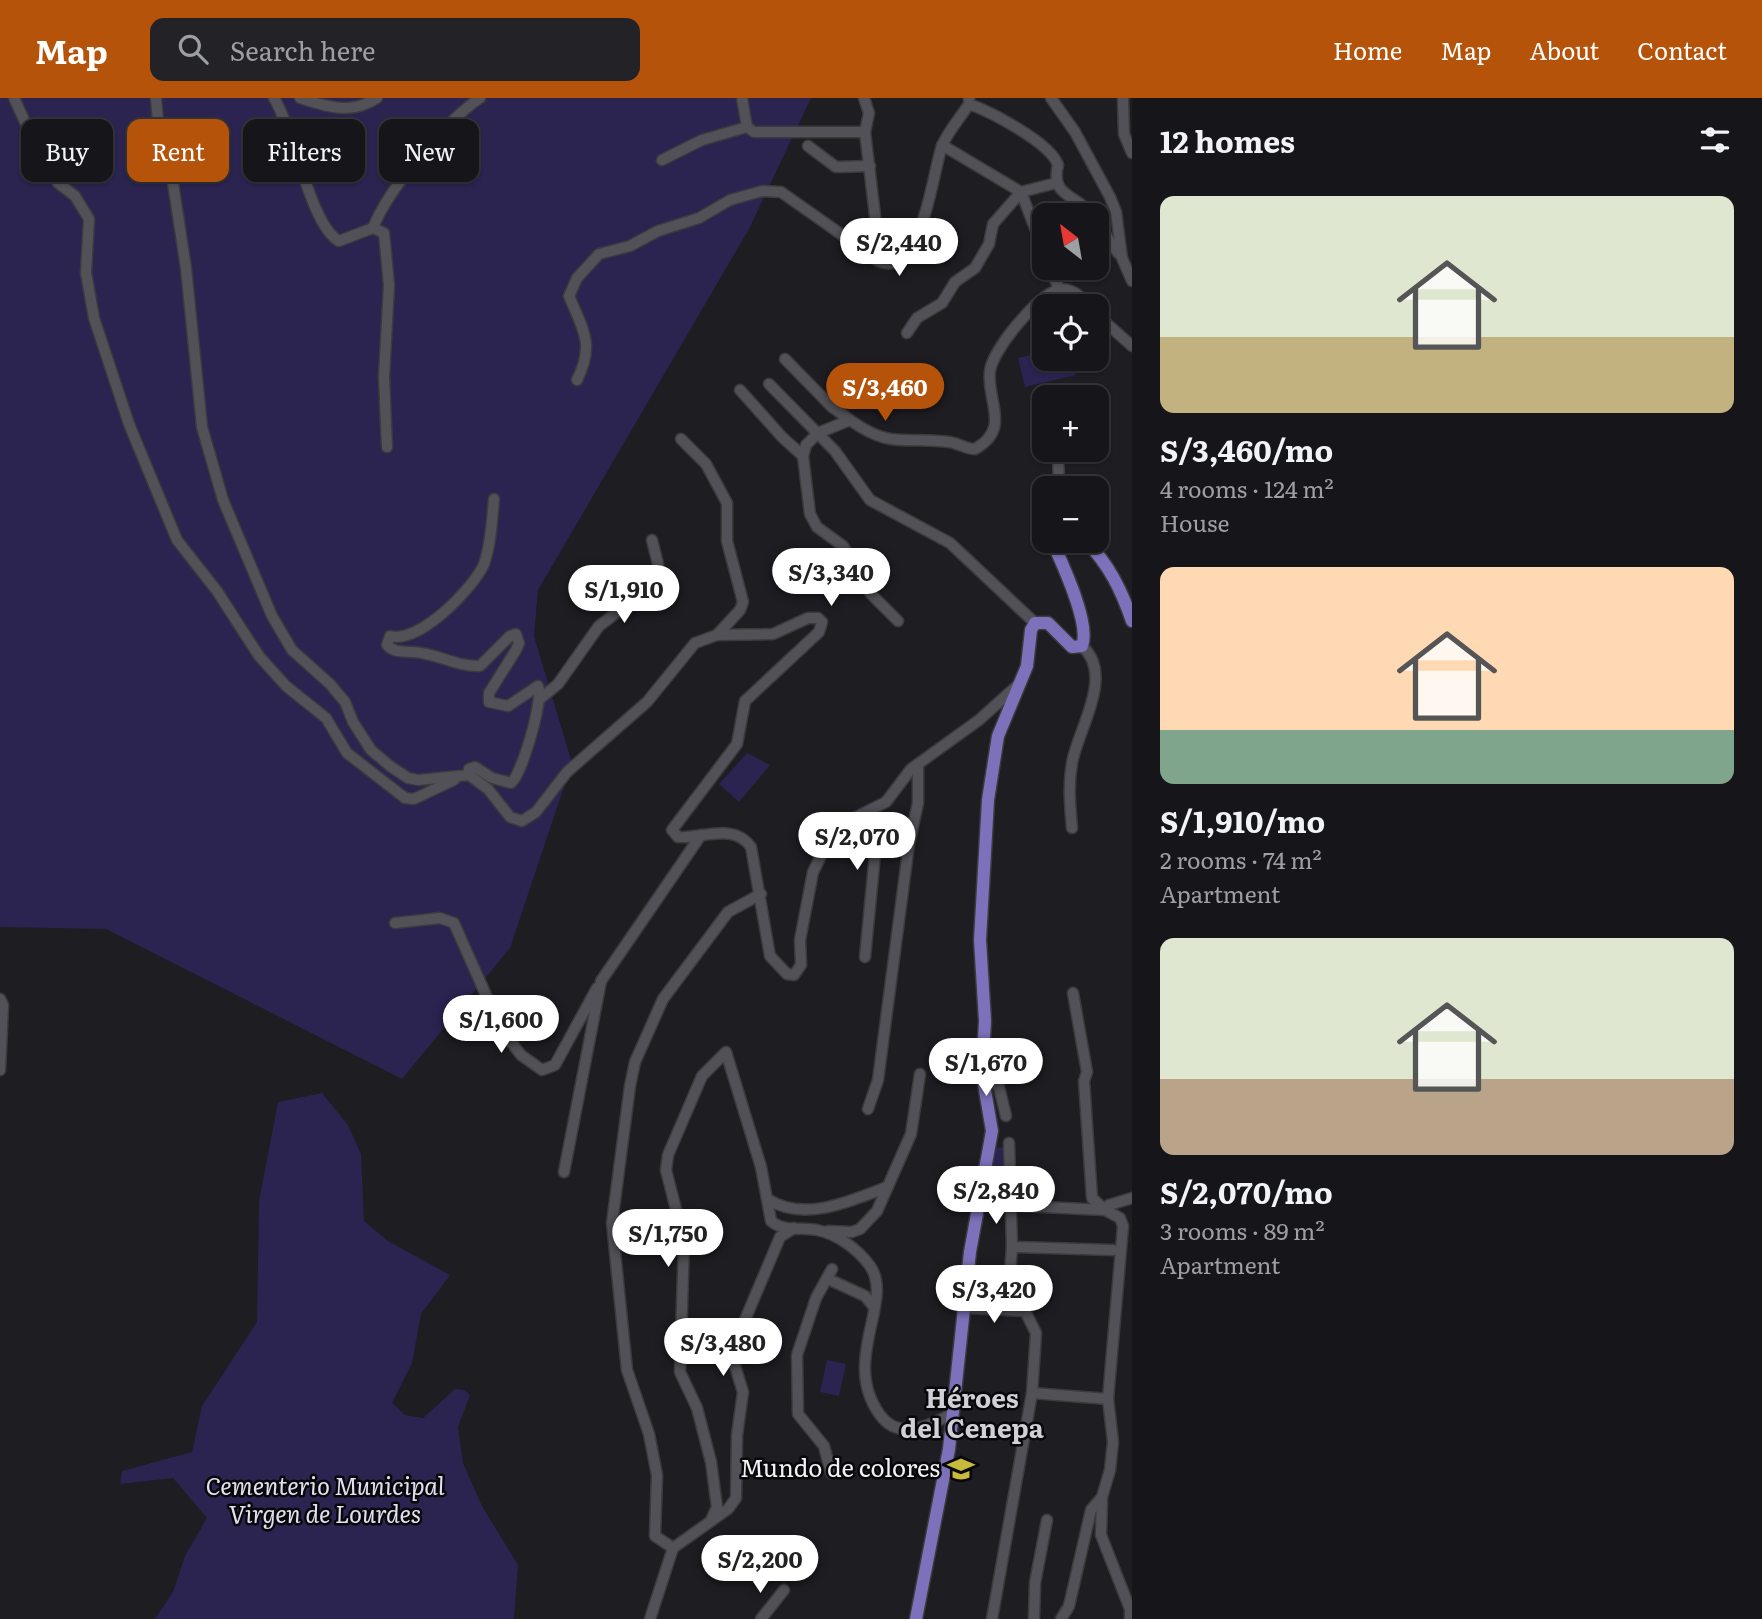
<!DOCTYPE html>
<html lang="en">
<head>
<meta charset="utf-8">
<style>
	body { margin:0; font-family:Literata,serif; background:#232327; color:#f1f3f6; height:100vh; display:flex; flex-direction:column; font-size:26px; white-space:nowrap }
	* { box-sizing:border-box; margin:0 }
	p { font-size:23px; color:#9e9fa2 }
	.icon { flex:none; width:38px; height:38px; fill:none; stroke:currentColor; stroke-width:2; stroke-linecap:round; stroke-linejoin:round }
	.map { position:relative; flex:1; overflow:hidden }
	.sheet { display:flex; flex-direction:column; background:#16161a; width:630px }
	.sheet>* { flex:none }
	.guide { position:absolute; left:21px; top:21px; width:665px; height:63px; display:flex; gap:14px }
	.needle { width:46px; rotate:329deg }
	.controls { position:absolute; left:1032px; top:105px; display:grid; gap:14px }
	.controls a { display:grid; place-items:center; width:77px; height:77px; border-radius:14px; background:#16161a; box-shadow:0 2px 5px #0004,0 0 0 2px #353539; font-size:35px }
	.price { position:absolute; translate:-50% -60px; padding:0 16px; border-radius:24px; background:#fff; color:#222; font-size:23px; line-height:46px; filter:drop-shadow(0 2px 4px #0008) }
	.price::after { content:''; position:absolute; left:50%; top:42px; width:21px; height:16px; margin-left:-10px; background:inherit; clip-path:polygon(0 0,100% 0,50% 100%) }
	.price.active { background:#b45309; color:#fff }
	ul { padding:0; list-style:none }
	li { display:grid; align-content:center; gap:14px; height:371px; padding:0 28px }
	li span { display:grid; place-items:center; height:217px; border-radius:14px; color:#555 }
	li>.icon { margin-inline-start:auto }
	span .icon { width:126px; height:126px; fill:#fffc; stroke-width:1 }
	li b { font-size:30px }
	h2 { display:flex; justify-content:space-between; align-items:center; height:84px; padding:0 28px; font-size:30px }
	.tag { padding:0 24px; border-radius:14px; background:#16161a; box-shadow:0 2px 5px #0004,0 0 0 2px #353539; font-size:24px; line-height:63px }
	.tag.active { background:#b45309; color:#fff }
	header { display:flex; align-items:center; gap:42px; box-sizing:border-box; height:98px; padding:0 35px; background:#b45309; color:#fff }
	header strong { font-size:33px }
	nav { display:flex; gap:38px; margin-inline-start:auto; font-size:24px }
	.search { width:490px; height:63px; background:#232327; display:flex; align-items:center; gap:18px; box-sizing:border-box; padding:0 24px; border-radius:14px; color:#9e9fa2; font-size:26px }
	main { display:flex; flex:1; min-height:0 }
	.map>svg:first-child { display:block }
</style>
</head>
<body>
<header>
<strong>Map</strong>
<div class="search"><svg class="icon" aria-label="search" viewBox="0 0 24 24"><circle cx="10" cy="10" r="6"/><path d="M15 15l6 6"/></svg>Search here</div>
<nav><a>Home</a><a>Map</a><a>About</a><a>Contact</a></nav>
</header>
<main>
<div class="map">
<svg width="1132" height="1521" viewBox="0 0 1132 1521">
	<rect width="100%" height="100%" fill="#1d1d22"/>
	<!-- green -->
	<g fill="#2b2350">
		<path d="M 0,0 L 811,0 L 749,131 L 538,492 L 534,538 L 572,665 L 510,850 L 402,981 L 106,831 L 0,829 Z"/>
		<path d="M 1045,254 L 1045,261 L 1072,261 L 1076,277 L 1025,289 L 1018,260 Z"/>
		<path d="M 747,655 L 770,667 L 739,704 L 719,686 Z"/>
		<path d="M 322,995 L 348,1027 L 361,1056 L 364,1123 L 388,1143 L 450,1177 L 421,1216 L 412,1265 L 392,1305 L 405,1317 L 423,1320 L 455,1291 L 465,1292 L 470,1297 L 458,1329 L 463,1365 L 482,1408 L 518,1467 L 514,1521 L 155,1521 L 173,1494 L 185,1458 L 207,1420 L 173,1380 L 120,1386 L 122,1373 L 192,1354 L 202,1308 L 257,1224 L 259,1103 L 278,1004 Z"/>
		<path d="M 1004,1049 L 1007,1105 L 980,1103 L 993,1050 Z"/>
		<path d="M 827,1262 L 846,1266 L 839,1298 L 820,1294 Z"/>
	</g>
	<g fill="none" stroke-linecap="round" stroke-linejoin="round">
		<defs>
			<g id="minor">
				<path d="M 14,0 L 25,24 L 50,59 L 58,85 L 75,98 L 89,121 L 86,175 L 94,220 L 129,326 L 177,442 L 217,493 L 259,558 L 286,588 L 326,620 L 347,655 L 405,700 L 414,701 L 454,682"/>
				<path d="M 156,0 L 159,35 L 173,85 L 186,170 L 202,329 L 223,402 L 272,518 L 292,552 L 330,586 L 345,604 L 353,624 L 371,652 L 390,668 L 408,680 L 418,682 L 469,677 L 469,671 L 475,669 L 492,680 L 511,685 C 522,676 544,601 538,588 L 508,608 L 489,604 L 489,595 L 516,552 L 519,545 L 516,536 L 510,538 L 480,568 C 456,569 437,555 413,554 C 403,553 394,555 387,547 L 390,538 C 419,546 473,491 484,466 C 491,446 492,422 494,401"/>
				<path d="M 274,0 C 295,34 310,127 339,143 L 373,130 L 384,135 L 389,187 L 384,279 L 387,349"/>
				<path d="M 300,0 C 328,9 351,17 377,0"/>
				<path d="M 742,0 L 747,29 L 754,34 L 865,34"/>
				<path d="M 864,0 L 869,15 L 865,34 L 876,126 L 874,137 L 865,153 C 919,206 932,75 942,48 C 948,33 961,19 969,6 L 969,0"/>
				<path d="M 1051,0 L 1075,34 L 1110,99 L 1116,114 L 1122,160 L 1132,183"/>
				<path d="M 1123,0 L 1124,36 L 1132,55"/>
				<path d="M 969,6 C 991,14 1051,45 1058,67 C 1050,99 1076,96 1092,117"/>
				<path d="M 942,47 L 1021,94 L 1045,156"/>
				<path d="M 808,48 L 836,69 L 870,68"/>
				<path d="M 662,62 L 702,42 L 747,29"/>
				<path d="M 1097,124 L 1118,155"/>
				<path d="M 373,130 C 388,91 445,24 480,0"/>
				<path d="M 1050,170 L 1059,191"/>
				<path d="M 1097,217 L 1132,248"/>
				<path d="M 907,235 L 917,220 L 942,205 L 955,184 L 975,170 L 989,146 L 993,126 L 1021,94 L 1056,85"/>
				<path d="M 785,261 L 832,309 L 850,322"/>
				<path d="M 577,282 C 595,246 583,232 569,198 L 577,180 L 599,156 L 630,148 L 658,133 L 699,120 L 730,102 L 762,93 L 781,94 L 865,153"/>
				<path d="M 769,286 L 835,353 L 870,402 L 950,445 L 1035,525"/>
				<path d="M 740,292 L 782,339 L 803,358"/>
				<path d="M 681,341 L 706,366 L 727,405 L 727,443 L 743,504 L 740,512 L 717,537"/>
				<path d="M 1058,352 L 1059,390"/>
				<path d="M 898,523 L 871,496 L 843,448 L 817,429 L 810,416 L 803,358 L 806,347 L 818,335 L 850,322 C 892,352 904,338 949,344 C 958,345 966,351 975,351 C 1012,330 986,303 990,273 C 993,251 1037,198 1058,192 C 1071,188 1082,200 1090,208"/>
				<path d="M 541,600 L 558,586 L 599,528 L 653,487 L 658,466 L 652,442"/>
				<path d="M 469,677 L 488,691 L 510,719 L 522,723 L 536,714 L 567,674 L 647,604 L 695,545 L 717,537 L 773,536 L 808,520 L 818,520 L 822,524 L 819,534 L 745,603 L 737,646 L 672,732 L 678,739 C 701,741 734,724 751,749 L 770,858 L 787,876 L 794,877 L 801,867 L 800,842 L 813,774 L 832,736 L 848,723 L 886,704 L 911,671 L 979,622 L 1019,586"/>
				<path d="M 1072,730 C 1070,708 1068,687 1072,665 C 1078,631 1115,577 1082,548"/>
				<path d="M 395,825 L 440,820 L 454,825 L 501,931 L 521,957 L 542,972 L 555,967 L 597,890"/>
				<path d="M 865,859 L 876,746 L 909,746"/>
				<path d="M 1073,895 L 1087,974 L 1084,983 L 1092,1100 L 1105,1112 L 1109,1107 L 1132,1100"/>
				<path d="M 0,901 L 3,907 L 0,972"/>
				<path d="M 982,975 L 999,989 L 1006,1018"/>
				<path d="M 868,1011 L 878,982 L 909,746 L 918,705 L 918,666"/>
				<path d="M 564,1074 L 601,883 L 701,737"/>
				<path d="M 769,1102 C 805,1124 851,1103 887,1089"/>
				<path d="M 977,1106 L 1105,1112 L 1120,1120 L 1123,1128 L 1108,1301 L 1113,1344 L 1110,1372 L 1102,1399 L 1091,1412 L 1069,1508 L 1061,1521"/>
				<path d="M 828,1133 L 852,1134 L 860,1131 L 877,1113 L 911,1036 L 920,976"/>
				<path d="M 1012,1149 L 1113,1152"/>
				<path d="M 828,1181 L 865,1198 L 873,1208"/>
				<path d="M 965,1210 L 1025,1213 L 1036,1235 L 1032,1295 L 992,1521"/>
				<path d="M 1007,1212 L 1012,1149 L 1009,1045"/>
				<path d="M 1032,1295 L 1108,1301"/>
				<path d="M 831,1375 L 824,1348 L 798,1316 L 797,1257 L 816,1200 L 832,1171"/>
				<path d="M 1102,1399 L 1101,1437 L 1130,1511 L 1130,1521"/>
				<path d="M 712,1420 L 717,1409 L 711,1364 L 697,1310 L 680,1274 L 684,1143 L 666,1072 L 668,1057 L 702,978 L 726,954 L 761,1069 L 771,1123 C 783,1134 802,1129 817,1132 C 837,1136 858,1151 870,1168 C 895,1203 840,1262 880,1317 C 899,1343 928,1328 952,1316"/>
				<path d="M 673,1450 L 655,1438 L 657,1377 L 649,1336 L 627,1272 L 612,1125 L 630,988 L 635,964 L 663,901 L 728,814 L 761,796"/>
				<path d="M 650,1521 L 673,1450 L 728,1411 L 736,1400 L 737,1337 L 743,1294 L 731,1255 L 780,1139 L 794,1130"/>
				<path d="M 761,1521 L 784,1492"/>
				<path d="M 1034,1521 L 1035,1485 L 1047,1422"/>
			</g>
			<g id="major">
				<path d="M 1086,443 C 1109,467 1121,491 1132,523"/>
				<path d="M 916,1521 L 949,1351 L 970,1154 L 992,1033 L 982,975 L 985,923 L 980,842 L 988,702 L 998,638 L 1027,568 L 1031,532 L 1035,525 L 1048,525 L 1072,549 L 1082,548 C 1091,526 1062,465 1052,443"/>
			</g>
		</defs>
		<!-- minor casing -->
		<use href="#minor" stroke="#3b3b3e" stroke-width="13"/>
		<!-- major casing -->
		<use href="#major" stroke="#3b3b3e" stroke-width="15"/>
		<!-- minor -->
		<use href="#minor" stroke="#515157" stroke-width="10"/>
		<!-- major -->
		<use href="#major" stroke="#7d71bb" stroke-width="12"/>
	</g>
	<!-- icons -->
	<defs>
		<symbol id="school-bare" viewBox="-9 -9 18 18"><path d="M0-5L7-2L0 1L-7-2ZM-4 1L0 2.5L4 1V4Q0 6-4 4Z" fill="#c8bb3b" stroke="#080709" stroke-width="2.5" paint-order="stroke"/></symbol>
	</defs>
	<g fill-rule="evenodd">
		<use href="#school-bare" x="942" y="1352" width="38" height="38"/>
	</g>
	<g text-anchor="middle" stroke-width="5" stroke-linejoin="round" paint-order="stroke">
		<!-- poi labels -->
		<g font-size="24" fill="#f2f2f5" stroke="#080709" text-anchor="end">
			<text x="940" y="1379">Mundo de colores</text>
		</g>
		<!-- park labels -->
		<g font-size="24" font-style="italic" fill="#e1e0f1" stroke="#080709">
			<text x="325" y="1397">Cementerio Municipal<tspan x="325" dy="28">Virgen de Lourdes</tspan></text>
		</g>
		<!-- neighbourhood labels -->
		<g font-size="26" font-weight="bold" fill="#d1d0d7" stroke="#080709">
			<text x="972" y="1310">Héroes<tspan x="972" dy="30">del Cenepa</tspan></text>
		</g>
	</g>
</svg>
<div class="controls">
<a><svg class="needle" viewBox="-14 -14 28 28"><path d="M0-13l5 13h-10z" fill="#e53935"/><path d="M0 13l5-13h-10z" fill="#9e9fa2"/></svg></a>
<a><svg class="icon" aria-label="locate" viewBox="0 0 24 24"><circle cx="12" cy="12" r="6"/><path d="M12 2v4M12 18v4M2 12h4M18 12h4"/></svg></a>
<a>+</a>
<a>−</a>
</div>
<b class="price" style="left:899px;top:180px">S/2,440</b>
<b class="price active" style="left:885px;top:325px">S/3,460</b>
<b class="price" style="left:831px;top:510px">S/3,340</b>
<b class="price" style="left:624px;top:527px">S/1,910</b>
<b class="price" style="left:857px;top:774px">S/2,070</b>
<b class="price" style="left:501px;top:957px">S/1,600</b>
<b class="price" style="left:986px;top:1000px">S/1,670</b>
<b class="price" style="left:996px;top:1128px">S/2,840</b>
<b class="price" style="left:668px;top:1171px">S/1,750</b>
<b class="price" style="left:994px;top:1227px">S/3,420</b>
<b class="price" style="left:723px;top:1280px">S/3,480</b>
<b class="price" style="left:760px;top:1497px">S/2,200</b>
<div class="guide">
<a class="tag">Buy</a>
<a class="tag active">Rent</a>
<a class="tag">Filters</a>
<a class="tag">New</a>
</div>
</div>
<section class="sheet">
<h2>12 homes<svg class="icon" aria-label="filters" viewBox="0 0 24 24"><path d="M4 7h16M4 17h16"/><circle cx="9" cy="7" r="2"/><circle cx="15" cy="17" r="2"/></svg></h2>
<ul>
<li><span style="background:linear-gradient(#dfe7d0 65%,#c2b280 0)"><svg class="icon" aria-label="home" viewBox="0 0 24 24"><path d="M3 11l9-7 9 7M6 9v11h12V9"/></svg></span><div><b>S/3,460/mo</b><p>4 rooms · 124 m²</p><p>House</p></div></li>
<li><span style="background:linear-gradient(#ffd9b3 75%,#7fa58c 0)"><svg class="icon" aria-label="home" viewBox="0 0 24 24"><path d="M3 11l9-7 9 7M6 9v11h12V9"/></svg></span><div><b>S/1,910/mo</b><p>2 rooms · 74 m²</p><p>Apartment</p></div></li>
<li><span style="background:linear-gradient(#dfe7d0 65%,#b9a48a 0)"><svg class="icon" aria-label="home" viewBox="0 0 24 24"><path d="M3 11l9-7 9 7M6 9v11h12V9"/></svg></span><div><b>S/2,070/mo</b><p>3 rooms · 89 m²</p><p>Apartment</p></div></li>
</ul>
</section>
</main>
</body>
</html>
